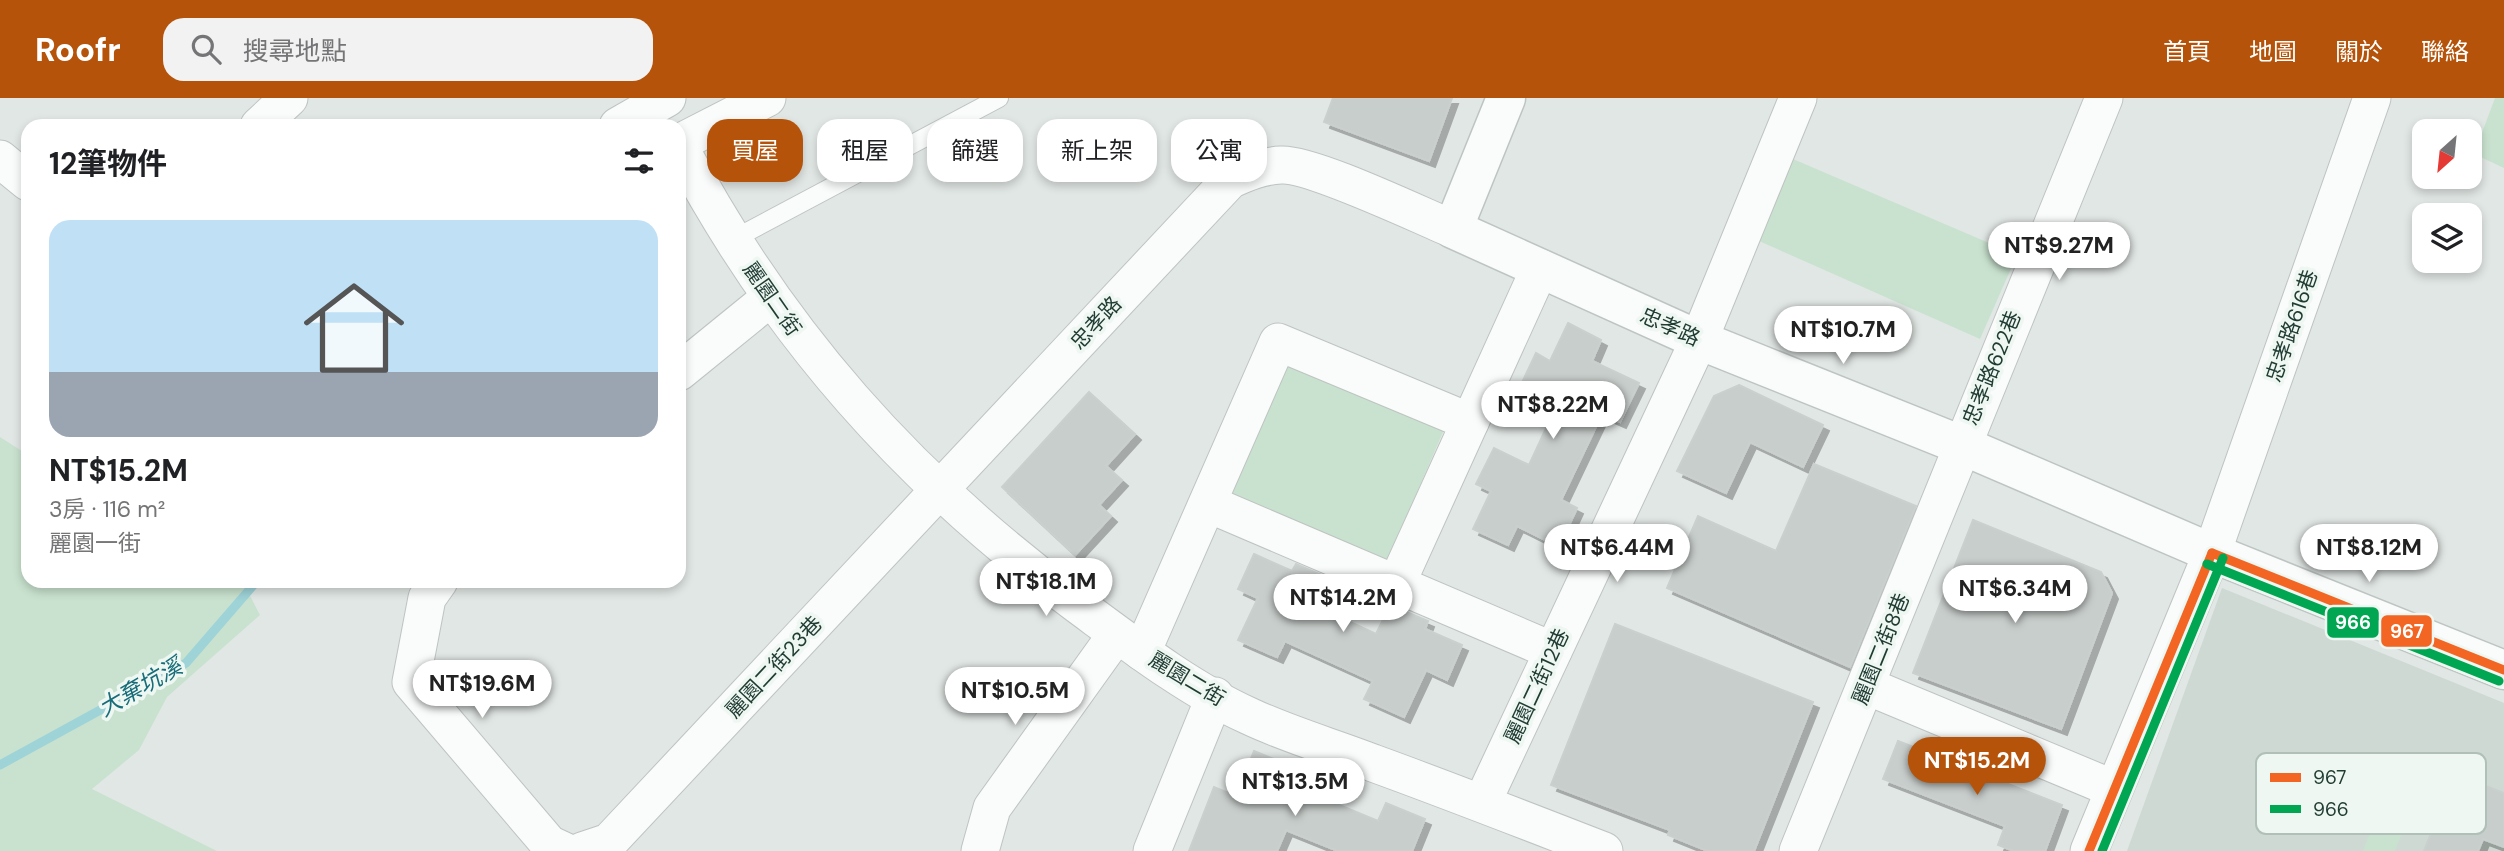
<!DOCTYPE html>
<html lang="zh-TW">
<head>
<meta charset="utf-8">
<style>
	body { margin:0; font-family:"DM Sans","Noto Sans TC",sans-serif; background:#f2f2f2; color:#202124; height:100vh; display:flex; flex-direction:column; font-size:26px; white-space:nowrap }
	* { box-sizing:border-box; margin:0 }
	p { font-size:23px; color:#757577 }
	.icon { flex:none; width:38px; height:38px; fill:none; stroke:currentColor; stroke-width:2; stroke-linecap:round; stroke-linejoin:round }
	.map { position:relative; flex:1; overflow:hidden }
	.panel { position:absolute; left:21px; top:21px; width:665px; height:469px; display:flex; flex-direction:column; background:#fff; border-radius:21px; box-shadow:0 4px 10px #0003 }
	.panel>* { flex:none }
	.guide { position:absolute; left:707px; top:21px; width:665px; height:63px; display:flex; gap:14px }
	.needle { width:46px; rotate:207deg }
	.buttons { position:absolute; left:2412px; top:21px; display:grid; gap:14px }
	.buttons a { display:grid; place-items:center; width:70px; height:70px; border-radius:14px; background:#fff; box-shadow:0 4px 10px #0003; font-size:35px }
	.price { position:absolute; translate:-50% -60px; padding:0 16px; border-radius:24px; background:#fff; color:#222; font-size:23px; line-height:46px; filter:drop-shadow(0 2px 4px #0008) }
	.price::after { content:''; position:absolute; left:50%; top:42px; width:21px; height:16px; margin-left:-10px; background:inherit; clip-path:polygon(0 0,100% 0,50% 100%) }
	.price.selected { background:#b45309; color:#fff }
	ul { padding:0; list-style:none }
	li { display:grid; align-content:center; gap:14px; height:371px; padding:0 28px }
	li span { display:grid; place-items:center; height:217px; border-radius:21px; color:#555 }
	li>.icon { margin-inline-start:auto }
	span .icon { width:126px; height:126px; fill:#fffc; stroke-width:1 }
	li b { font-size:30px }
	h2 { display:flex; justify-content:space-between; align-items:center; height:84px; padding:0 28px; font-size:30px }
	.chip { padding:0 24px; border-radius:21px; background:#fff; box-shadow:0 4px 10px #0003; font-size:24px; line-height:63px }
	.chip.selected { background:#b45309; color:#fff }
	header { display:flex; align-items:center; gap:42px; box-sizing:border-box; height:98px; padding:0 35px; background:#b45309; color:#fff }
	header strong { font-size:33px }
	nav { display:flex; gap:38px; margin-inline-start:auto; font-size:24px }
	.search { width:490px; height:63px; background:#f2f2f2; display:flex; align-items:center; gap:18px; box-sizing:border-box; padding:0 24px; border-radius:21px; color:#757577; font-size:26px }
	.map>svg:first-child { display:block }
</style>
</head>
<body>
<header>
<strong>Roofr</strong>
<div class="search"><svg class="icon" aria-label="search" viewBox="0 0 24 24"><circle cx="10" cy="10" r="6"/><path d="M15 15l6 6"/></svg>搜尋地點</div>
<nav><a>首頁</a><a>地圖</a><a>關於</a><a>聯絡</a></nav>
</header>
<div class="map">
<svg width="2504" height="753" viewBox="0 0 2504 753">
	<defs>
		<filter id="shadow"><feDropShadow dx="6" dy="6" stdDeviation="0" flood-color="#0004"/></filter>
	</defs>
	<rect width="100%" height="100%" fill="#e1e7e4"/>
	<!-- built -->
	<path fill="#ced9d4" d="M 2222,490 L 2504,605 L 2504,753 L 2127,753 Z"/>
	<!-- green -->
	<g fill="#c9e2cf">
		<path d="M 2495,0 L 2504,0 L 2504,70 L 2474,56 Z"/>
		<path d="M 1793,61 L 2017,157 L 1980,241 L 1759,143 Z"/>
		<path d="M 1289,260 L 1446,327 L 1386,466 L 1230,398 Z"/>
		<path d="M 0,339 L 28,357 L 28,483 L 238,483 L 244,486 L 260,517 L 167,599 L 139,652 L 92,691 L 217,753 L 0,753 Z"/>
		<path d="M 2374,724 L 2402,735 L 2395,753 L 2363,753 Z"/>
	</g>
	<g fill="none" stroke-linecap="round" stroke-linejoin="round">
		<!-- stream -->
		<path stroke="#9ed3d8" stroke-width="9" d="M 0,667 L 186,565 L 257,483"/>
	</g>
	<!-- building -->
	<g fill="#c8cecb" stroke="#cad0cd" stroke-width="2" filter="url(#shadow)">
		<path d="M 1333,0 L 1452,0 L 1429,63 L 1324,24 Z"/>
		<path d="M 1568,225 L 1601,242 L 1592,263 L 1639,285 L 1620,324 L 1602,316 L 1561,402 L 1577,410 L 1559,449 L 1517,428 L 1508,447 L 1473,431 L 1491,393 L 1476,386 L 1494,350 L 1529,367 L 1555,311 L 1518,293 L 1536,255 L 1550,263 Z"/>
		<path d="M 1739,287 L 1823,327 L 1803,369 L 1750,344 L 1726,395 L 1677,373 L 1714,298 Z"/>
		<path d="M 1089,294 L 1135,336 L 1106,368 L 1122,382 L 1099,407 L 1111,418 L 1075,457 L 1002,389 Z"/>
		<path d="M 1814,366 L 1916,408 L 1850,569 L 1667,490 L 1698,418 L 1776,453 Z"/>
		<path d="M 1973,422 L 2101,474 L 2112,495 L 2061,631 L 1913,575 Z"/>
		<path d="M 1254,456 L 1292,473 L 1296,466 L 1333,482 L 1320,510 L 1376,536 L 1390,507 L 1428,523 L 1425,531 L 1462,547 L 1447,582 L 1426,572 L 1404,619 L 1364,601 L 1373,583 L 1285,543 L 1277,559 L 1238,542 L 1258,500 L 1238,491 Z"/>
		<path d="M 1615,526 L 1813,604 L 1754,753 L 1708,753 L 1668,737 L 1670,732 L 1551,687 Z"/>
		<path d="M 1898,643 L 2062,707 L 2045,753 L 2014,753 L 1998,747 L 2005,728 L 1883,681 Z"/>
		<path d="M 1254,653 L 1293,669 L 1286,685 L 1378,723 L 1386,705 L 1425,721 L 1412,753 L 1338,753 L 1286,732 L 1277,753 L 1189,753 L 1214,689 L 1236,698 Z"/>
		<path d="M 2471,682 L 2504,695 L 2504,749 L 2483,741 L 2478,753 L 2424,753 L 2449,689 L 2466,694 Z"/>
	</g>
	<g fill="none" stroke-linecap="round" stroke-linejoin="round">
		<defs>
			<path id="lane" d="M 732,142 L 999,0"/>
			<g id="street">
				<path d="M 259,28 L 289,0"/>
				<path d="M 618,28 L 667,0"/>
				<path d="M 679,45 L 767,0"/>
				<path d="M 679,48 C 778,236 908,381 1078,507 C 1131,546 1189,591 1249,618 C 1289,637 1332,649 1373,665 C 1450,693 1527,723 1604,753"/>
				<path d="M 0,61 L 28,84"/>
				<path d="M 679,274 L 770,200"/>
				<path d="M 1209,406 L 1553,553"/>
				<path d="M 439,483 L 427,500 L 411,584 L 549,746 L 564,753"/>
				<path d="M 1396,487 L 1540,170"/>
				<path d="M 1142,554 L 1278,244 L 1470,324"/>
				<path d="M 1867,588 L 2114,691"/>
				<path d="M 1482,705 L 1699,242 L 1798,0"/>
				<path d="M 582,753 L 609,744 L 1230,82 C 1247,74 1262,68 1281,67 C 1311,65 1419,117 1453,131"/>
				<path d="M 980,753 L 992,710 L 1116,537"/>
				<path d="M 1152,753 L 1215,598"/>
				<path d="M 1798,753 L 2104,0"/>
				<path d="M 2089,753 L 2212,455 L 2372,0"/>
			</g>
			<path id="secondary" d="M 1506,0 L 1453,131 L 1699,242 L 1961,347 L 2212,455 L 2504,572"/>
		</defs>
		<!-- lane casing -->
		<use href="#lane" stroke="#bec4c1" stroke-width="20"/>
		<!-- street casing -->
		<use href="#street" stroke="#bec4c1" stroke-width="39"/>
		<!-- secondary casing -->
		<use href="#secondary" stroke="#bdc5c2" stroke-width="41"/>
		<!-- lane -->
		<use href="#lane" stroke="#fafbfb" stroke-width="18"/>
		<!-- street -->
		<use href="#street" stroke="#fafbfb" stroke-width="37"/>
		<!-- secondary -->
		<use href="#secondary" stroke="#fafbfb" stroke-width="38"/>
		<defs>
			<g id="bus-1">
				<path d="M 2212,455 L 2504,572"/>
				<path d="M 2089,753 L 2212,455"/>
			</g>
			<g id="bus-2">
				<path d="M 2207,466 L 2499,583"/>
				<path d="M 2102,753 L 2223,460"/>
			</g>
		</defs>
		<!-- bus-1 casing -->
		<use href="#bus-1" stroke="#eef7f2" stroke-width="14"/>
		<!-- bus-2 casing -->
		<use href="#bus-2" stroke="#eef7f2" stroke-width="14"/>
		<!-- bus-1 -->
		<use href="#bus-1" stroke="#f26522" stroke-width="9"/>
		<!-- bus-2 -->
		<use href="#bus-2" stroke="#00a651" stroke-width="9"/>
	</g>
	<g text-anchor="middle" stroke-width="7" stroke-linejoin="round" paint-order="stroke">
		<!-- street labels -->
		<g font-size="21" fill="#1f3b32" stroke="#eef7f2">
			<text transform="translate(772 201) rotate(55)" y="7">麗園二街</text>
			<text transform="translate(1096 225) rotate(-47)" y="7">忠孝路</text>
			<text transform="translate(2292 228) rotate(-71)" y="7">忠孝路616巷</text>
			<text transform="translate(1670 229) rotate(24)" y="7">忠孝路</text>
			<text transform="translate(1992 270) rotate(-68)" y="7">忠孝路622巷</text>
			<text transform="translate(1881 551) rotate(-68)" y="7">麗園二街8巷</text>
			<text transform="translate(774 569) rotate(-47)" y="7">麗園二街23巷</text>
			<text transform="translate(1187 581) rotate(31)" y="7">麗園二街</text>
			<text transform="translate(1537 588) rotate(-65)" y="7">麗園二街12巷</text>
		</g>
		<!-- water labels -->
		<g font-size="23" font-style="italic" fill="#176d79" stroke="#eef7f2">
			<text transform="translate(140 589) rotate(-30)" y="8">大棄坑溪</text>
		</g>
	</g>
	<!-- legend -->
	<rect x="2256" y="655" width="230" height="81" rx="10" fill="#eef7f2" stroke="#b0bfb8" stroke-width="2"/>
	<rect x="2270" y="675" width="31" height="9" fill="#f26522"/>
	<rect x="2270" y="707" width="31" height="8" fill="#00a651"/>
	<g font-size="19" fill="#1f3b32">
		<text x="2313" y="686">967</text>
		<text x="2313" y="718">966</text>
	</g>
	<g stroke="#eef7f2" stroke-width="2.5">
		<rect x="2326" y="508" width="54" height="33" rx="7" fill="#00a651"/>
		<rect x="2380" y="516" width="53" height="34" rx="7" fill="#f26522"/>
	</g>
	<g font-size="19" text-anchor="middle" font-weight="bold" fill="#fff">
		<text x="2353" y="531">966</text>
		<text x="2407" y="540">967</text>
	</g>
</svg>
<div class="buttons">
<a><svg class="needle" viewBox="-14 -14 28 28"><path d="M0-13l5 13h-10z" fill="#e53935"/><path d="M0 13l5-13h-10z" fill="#757577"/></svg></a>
<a><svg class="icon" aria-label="layers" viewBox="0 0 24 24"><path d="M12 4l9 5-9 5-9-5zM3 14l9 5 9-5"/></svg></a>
</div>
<b class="price" style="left:2059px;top:184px">NT$9.27M</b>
<b class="price" style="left:1843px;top:268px">NT$10.7M</b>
<b class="price" style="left:1553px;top:343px">NT$8.22M</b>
<b class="price" style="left:1617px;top:486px">NT$6.44M</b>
<b class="price" style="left:2369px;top:486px">NT$8.12M</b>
<b class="price" style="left:1046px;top:520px">NT$18.1M</b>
<b class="price" style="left:2015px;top:527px">NT$6.34M</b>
<b class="price" style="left:1343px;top:536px">NT$14.2M</b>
<b class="price" style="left:482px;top:622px">NT$19.6M</b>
<b class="price" style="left:1015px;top:629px">NT$10.5M</b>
<b class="price selected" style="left:1977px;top:699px">NT$15.2M</b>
<b class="price" style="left:1295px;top:720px">NT$13.5M</b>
<div class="guide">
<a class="chip selected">買屋</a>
<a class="chip">租屋</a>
<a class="chip">篩選</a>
<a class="chip">新上架</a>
<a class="chip">公寓</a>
</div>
<section class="panel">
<h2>12筆物件<svg class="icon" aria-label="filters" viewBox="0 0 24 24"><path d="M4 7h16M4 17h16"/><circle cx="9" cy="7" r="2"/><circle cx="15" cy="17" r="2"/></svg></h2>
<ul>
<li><span style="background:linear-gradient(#bfe0f5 70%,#9aa5b1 0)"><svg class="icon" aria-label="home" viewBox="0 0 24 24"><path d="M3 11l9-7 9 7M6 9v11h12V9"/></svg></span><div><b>NT$15.2M</b><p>3房 · 116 m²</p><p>麗園一街</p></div></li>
</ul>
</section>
</div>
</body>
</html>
